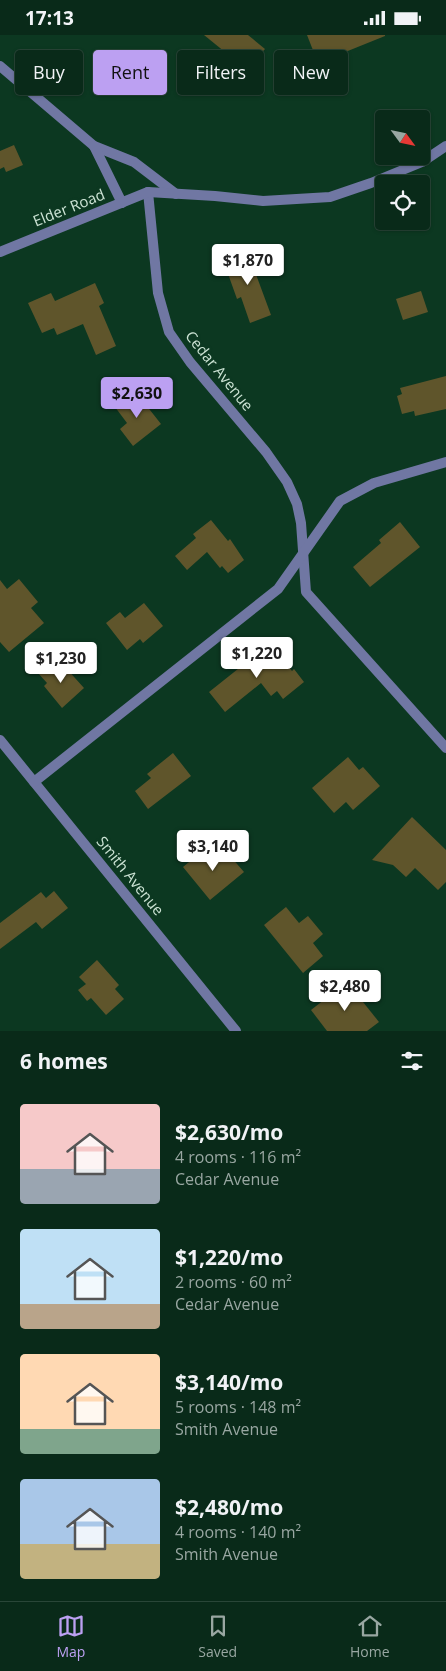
<!DOCTYPE html>
<html lang="en">
<head>
<meta charset="utf-8">
<style>
	body { margin:0; font-family:"Open Sans",sans-serif; background:#173626; color:#f1f3f6; height:100vh; display:flex; flex-direction:column; font-size:19px; white-space:nowrap }
	* { box-sizing:border-box; margin:0 }
	p { font-size:16px; color:#99a7a2 }
	.icon { flex:none; width:28px; height:28px; fill:none; stroke:currentColor; stroke-width:2; stroke-linecap:round; stroke-linejoin:round }
	.map { position:relative; height:996px; overflow:hidden }
	.details { display:flex; flex-direction:column; background:#092a19; flex:1 }
	.details>* { flex:none }
	.banner { position:absolute; left:15px; top:15px; width:416px; height:45px; display:flex; gap:10px }
	.needle { width:32px; rotate:123deg }
	.buttons { position:absolute; left:375px; top:75px; display:grid; gap:10px }
	.buttons a { display:grid; place-items:center; width:55px; height:55px; border-radius:5px; background:#092a19; box-shadow:0 1px 4px #0004,0 0 0 1px #294638; font-size:25px }
	.price { position:absolute; translate:-50% -42px; padding:0 11px; border-radius:5px; background:#fff; color:#222; font-size:16px; line-height:32px; filter:drop-shadow(0 1px 2px #0008) }
	.price::after { content:''; position:absolute; left:50%; top:30px; width:15px; height:11px; margin-left:-8px; background:inherit; clip-path:polygon(0 0,100% 0,50% 100%) }
	.price.on { background:#bca0f2; color:#111 }
	ul { padding:0; list-style:none }
	li { display:flex; align-items:center; gap:15px; height:125px; padding:0 20px }
	li span { display:grid; place-items:center; flex:none; width:140px; height:100px; border-radius:5px; color:#555 }
	li>.icon { margin-inline-start:auto }
	span .icon { width:60px; height:60px; fill:#fffc; stroke-width:1 }
	li b { font-size:21px }
	h2 { display:flex; justify-content:space-between; align-items:center; height:60px; padding:0 20px; font-size:21px }
	.pill { padding:0 18px; border-radius:5px; background:#092a19; box-shadow:0 1px 4px #0004,0 0 0 1px #294638; font-size:18px; line-height:45px }
	.pill.on { background:#bca0f2; color:#111 }
	.status { display:flex; justify-content:space-between; align-items:center; height:35px; padding:0 25px; background:#092a19; direction:ltr }
	.status svg { height:14px; fill:currentColor }
	.tabs { display:flex; justify-content:space-around; align-items:center; height:70px; border-top:1px solid #294638; background:#092a19; font-size:14px; color:#99a7a2 }
	.tabs a { display:grid; justify-items:center; gap:2px }
	.tabs .on { color:#bca0f2 }
	.map>svg:first-child { display:block }
</style>
</head>
<body>
<div class="status"><b>17:13</b><svg viewBox="0 0 49 12"><path d="M0 12V9h3v3zM5 12V6h3v6zM10 12V3h3v9zM15 12V0h3v12zM26 1h20v11H26zM47 4h2v5h-2z"/></svg></div>
<div class="map">
<svg width="446" height="996" viewBox="0 0 446 996">
	<rect width="100%" height="100%" fill="#0c3821"/>
	<!-- building -->
	<g fill="#5f552b">
		<path d="M 204,0 L 248,0 L 265,14 L 247,35 Z"/>
		<path d="M 307,0 L 385,0 L 385,1 L 318,28 Z"/>
		<path d="M 14,110 L 23,130 L 6,137 L 4,132 L 0,134 L 0,116 Z"/>
		<path d="M 247,215 L 271,280 L 250,288 L 241,262 L 237,264 L 227,236 L 231,235 L 227,222 Z"/>
		<path d="M 95,248 L 104,268 L 99,271 L 116,311 L 96,320 L 83,289 L 57,300 L 54,293 L 42,298 L 28,268 L 51,258 L 55,266 Z"/>
		<path d="M 421,256 L 428,277 L 403,285 L 396,264 Z"/>
		<path d="M 446,341 L 446,374 L 415,381 L 414,376 L 402,379 L 397,361 L 402,359 L 400,353 Z"/>
		<path d="M 135,356 L 161,389 L 133,411 L 120,394 L 127,388 L 115,372 Z"/>
		<path d="M 211,485 L 228,506 L 230,504 L 244,525 L 228,538 L 222,531 L 220,533 L 207,517 L 187,535 L 175,521 L 196,503 L 193,499 Z"/>
		<path d="M 400,487 L 420,512 L 370,552 L 353,532 L 381,508 L 379,505 Z"/>
		<path d="M 19,544 L 38,567 L 31,573 L 44,588 L 9,617 L 0,607 L 0,545 L 7,554 Z"/>
		<path d="M 144,568 L 163,591 L 143,608 L 140,604 L 127,615 L 106,588 L 120,577 L 125,583 Z"/>
		<path d="M 260,607 L 275,626 L 281,622 L 292,636 L 294,634 L 304,647 L 283,664 L 277,656 L 271,661 L 261,648 L 225,677 L 209,657 L 253,622 L 249,616 Z"/>
		<path d="M 53,626 L 62,636 L 66,633 L 84,653 L 62,673 L 44,651 L 47,648 L 38,638 Z"/>
		<path d="M 173,718 L 191,741 L 148,774 L 135,756 L 151,743 L 147,739 Z"/>
		<path d="M 348,722 L 359,735 L 363,732 L 380,751 L 353,775 L 346,767 L 334,778 L 312,753 Z"/>
		<path d="M 412,782 L 446,815 L 446,847 L 438,855 L 415,833 L 406,842 L 393,830 L 372,825 Z"/>
		<path d="M 206,813 L 215,823 L 222,818 L 228,825 L 231,822 L 244,837 L 210,865 L 183,832 Z"/>
		<path d="M 54,856 L 68,873 L 42,894 L 36,887 L 0,914 L 0,888 L 41,857 L 46,863 Z"/>
		<path d="M 286,872 L 299,888 L 308,881 L 323,899 L 313,908 L 323,921 L 303,938 L 264,890 Z"/>
		<path d="M 97,925 L 119,950 L 115,954 L 124,964 L 106,980 L 91,963 L 87,966 L 78,955 L 86,949 L 79,942 Z"/>
		<path d="M 347,947 L 379,987 L 367,996 L 327,996 L 311,975 Z"/>
	</g>
	<g fill="none" stroke-linecap="round" stroke-linejoin="round">
		<!-- minor -->
		<g stroke="#7077a3" stroke-width="10">
			<path d="M 0,31 L 94,111 L 134,127 L 176,159"/>
			<path d="M 94,111 L 122,168"/>
			<path d="M 148,157 L 158,258 L 169,297 L 190,327 L 266,417 L 287,447 L 297,469 L 301,488 L 306,557 L 446,713"/>
			<path d="M 0,217 L 148,157 L 215,161 L 263,166 L 330,162 L 371,148 L 422,127 L 446,111"/>
			<path d="M 0,705 L 236,996"/>
			<path d="M 34,747 L 278,554 L 340,466 L 374,448 L 446,427"/>
		</g>
	</g>
	<g text-anchor="middle" stroke-width="5" stroke-linejoin="round" paint-order="stroke">
		<!-- street labels -->
		<g font-size="15" fill="#cde4d5" stroke="#0c3821">
			<text transform="translate(69 173) rotate(-22)" y="5">Elder Road</text>
			<text transform="translate(219 336) rotate(51)" y="5">Cedar Avenue</text>
			<text transform="translate(130 841) rotate(51)" y="5">Smith Avenue</text>
		</g>
	</g>
</svg>
<div class="buttons">
<a><svg class="needle" viewBox="-14 -14 28 28"><path d="M0-13l5 13h-10z" fill="#e53935"/><path d="M0 13l5-13h-10z" fill="#99a7a2"/></svg></a>
<a><svg class="icon" aria-label="locate" viewBox="0 0 24 24"><circle cx="12" cy="12" r="6"/><path d="M12 2v4M12 18v4M2 12h4M18 12h4"/></svg></a>
</div>
<b class="price" style="left:248px;top:251px">$1,870</b>
<b class="price on" style="left:137px;top:384px">$2,630</b>
<b class="price" style="left:257px;top:644px">$1,220</b>
<b class="price" style="left:61px;top:649px">$1,230</b>
<b class="price" style="left:213px;top:837px">$3,140</b>
<b class="price" style="left:345px;top:977px">$2,480</b>
<div class="banner">
<a class="pill">Buy</a>
<a class="pill on">Rent</a>
<a class="pill">Filters</a>
<a class="pill">New</a>
</div>
</div>
<section class="details">
<h2>6 homes<svg class="icon" aria-label="filters" viewBox="0 0 24 24"><path d="M4 7h16M4 17h16"/><circle cx="9" cy="7" r="2"/><circle cx="15" cy="17" r="2"/></svg></h2>
<ul>
<li><span style="background:linear-gradient(#f6c9c9 65%,#9aa5b1 0)"><svg class="icon" aria-label="home" viewBox="0 0 24 24"><path d="M3 11l9-7 9 7M6 9v11h12V9"/></svg></span><div><b>$2,630/mo</b><p>4 rooms · 116 m²</p><p>Cedar Avenue</p></div></li>
<li><span style="background:linear-gradient(#bfe0f5 75%,#b9a48a 0)"><svg class="icon" aria-label="home" viewBox="0 0 24 24"><path d="M3 11l9-7 9 7M6 9v11h12V9"/></svg></span><div><b>$1,220/mo</b><p>2 rooms · 60 m²</p><p>Cedar Avenue</p></div></li>
<li><span style="background:linear-gradient(#ffd9b3 75%,#7fa58c 0)"><svg class="icon" aria-label="home" viewBox="0 0 24 24"><path d="M3 11l9-7 9 7M6 9v11h12V9"/></svg></span><div><b>$3,140/mo</b><p>5 rooms · 148 m²</p><p>Smith Avenue</p></div></li>
<li><span style="background:linear-gradient(#a9c7e8 65%,#c2b280 0)"><svg class="icon" aria-label="home" viewBox="0 0 24 24"><path d="M3 11l9-7 9 7M6 9v11h12V9"/></svg></span><div><b>$2,480/mo</b><p>4 rooms · 140 m²</p><p>Smith Avenue</p></div></li>
</ul>
</section>
<nav class="tabs">
<a class="on"><svg class="icon" aria-label="map" viewBox="0 0 24 24"><path d="M3 6l6-2 6 2 6-2v14l-6 2-6-2-6 2zM9 4v14M15 6v14"/></svg>Map</a>
<a><svg class="icon" aria-label="saved" viewBox="0 0 24 24"><path d="M7 4h10v16l-5-4-5 4z"/></svg>Saved</a>
<a><svg class="icon" aria-label="home" viewBox="0 0 24 24"><path d="M3 11l9-7 9 7M6 9v11h12V9"/></svg>Home</a>
</nav>
</body>
</html>
